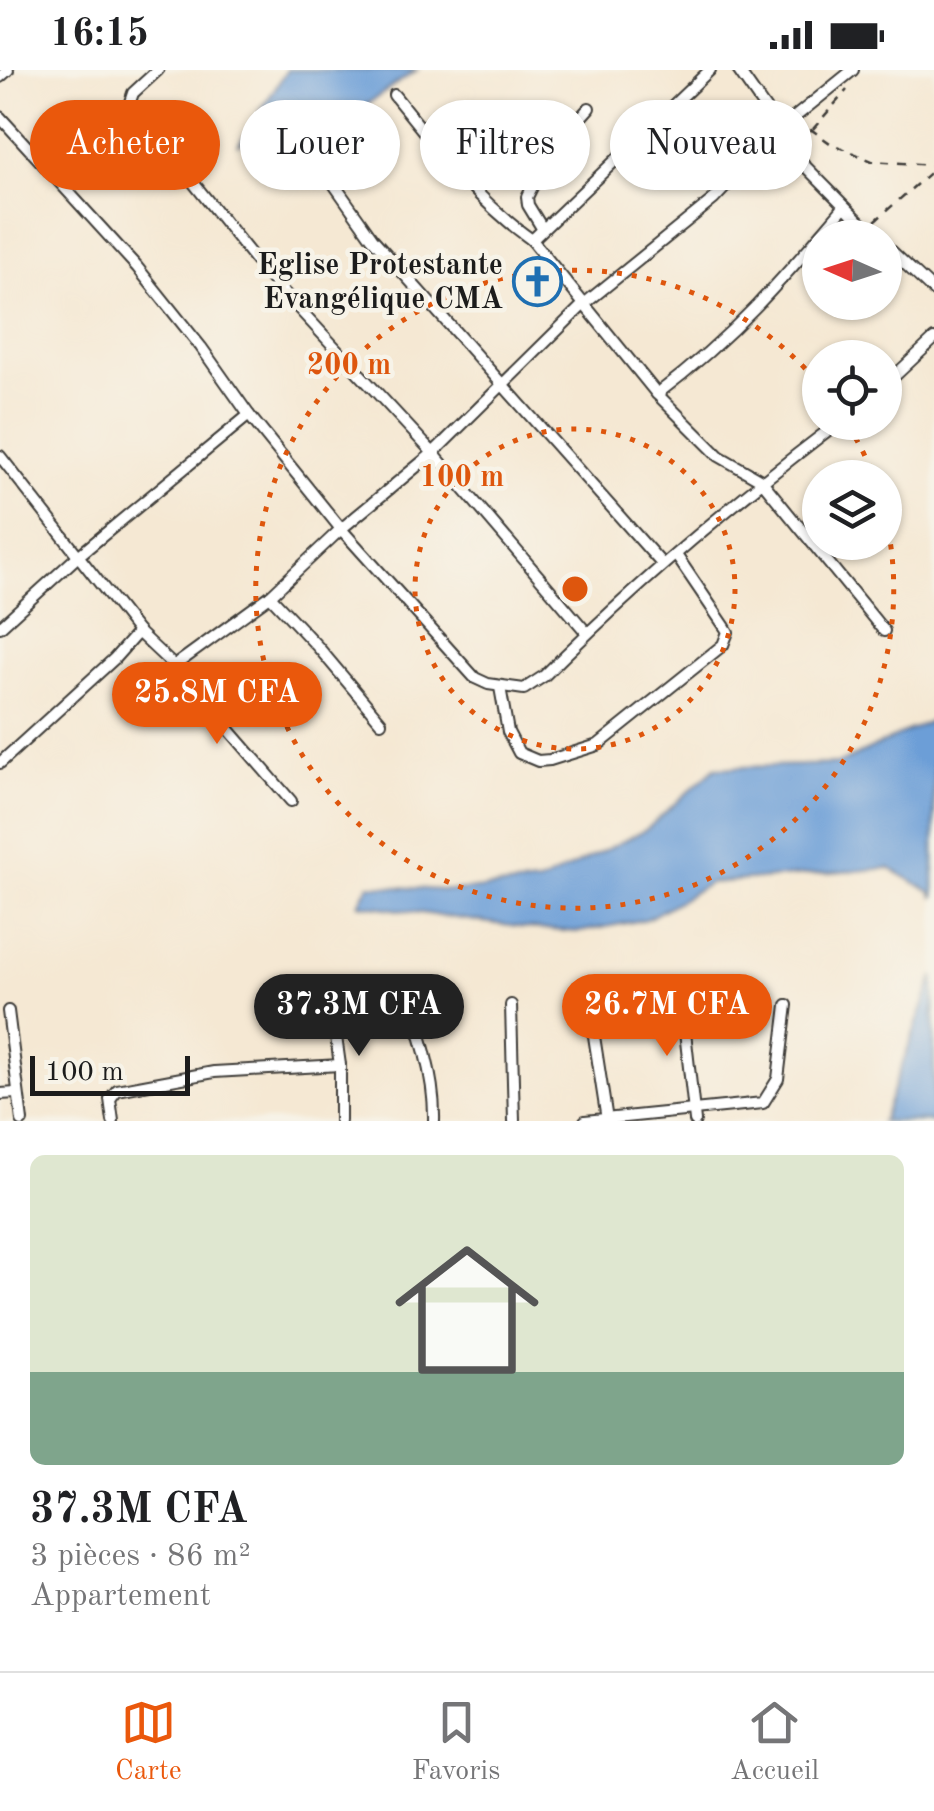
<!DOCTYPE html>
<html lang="fr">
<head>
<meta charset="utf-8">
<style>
	body { margin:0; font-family:"Old Standard TT",serif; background:#f6f6f6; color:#202124; height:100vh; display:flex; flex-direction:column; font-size:38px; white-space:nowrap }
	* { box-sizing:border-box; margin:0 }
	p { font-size:32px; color:#757577 }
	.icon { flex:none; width:55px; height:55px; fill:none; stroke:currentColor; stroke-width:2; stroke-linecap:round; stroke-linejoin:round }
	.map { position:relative; height:1051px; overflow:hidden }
	.sheet { display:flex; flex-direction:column; background:#fff; flex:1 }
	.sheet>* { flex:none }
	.hud { position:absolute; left:30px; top:30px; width:875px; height:90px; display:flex; gap:20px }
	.needle { width:65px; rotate:273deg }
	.fabs { position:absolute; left:802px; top:150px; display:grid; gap:20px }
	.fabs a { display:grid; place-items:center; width:100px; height:100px; border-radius:50%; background:#fff; box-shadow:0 2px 8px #0004; font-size:50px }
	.scale { position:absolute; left:30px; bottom:25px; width:160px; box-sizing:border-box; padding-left:10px; border:5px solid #1c1c1c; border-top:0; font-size:28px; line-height:35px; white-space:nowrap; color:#1c1c1c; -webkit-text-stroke:8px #f7f3e8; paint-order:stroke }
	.price { position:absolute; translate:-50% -85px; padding:0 22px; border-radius:35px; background:#ea580c; color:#fff; font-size:32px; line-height:65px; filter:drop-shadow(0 2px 5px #0008) }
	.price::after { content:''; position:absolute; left:50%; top:60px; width:30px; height:22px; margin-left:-15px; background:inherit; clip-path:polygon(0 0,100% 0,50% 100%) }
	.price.current { background:#222; color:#fff }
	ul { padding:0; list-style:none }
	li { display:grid; align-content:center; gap:20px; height:530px; padding:0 30px }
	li+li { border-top:2px solid #e0e0e0 }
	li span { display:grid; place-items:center; height:310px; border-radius:15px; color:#555 }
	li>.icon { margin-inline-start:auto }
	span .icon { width:180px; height:180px; fill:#fffc; stroke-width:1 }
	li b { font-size:42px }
	.chip { padding:0 35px; border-radius:45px; background:#fff; box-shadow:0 2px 8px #0004; font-size:35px; line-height:90px }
	.chip.current { background:#ea580c; color:#fff }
	.status { display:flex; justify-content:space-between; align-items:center; height:70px; padding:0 50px; background:#fff; direction:ltr }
	.status svg { height:28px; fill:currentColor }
	.tab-bar { display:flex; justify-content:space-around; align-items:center; height:140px; border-top:2px solid #e0e0e0; background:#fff; font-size:28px; color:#757577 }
	.tab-bar a { display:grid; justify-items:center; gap:5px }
	.tab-bar .current { color:#ea580c }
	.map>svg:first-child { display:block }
</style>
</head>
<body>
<div class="status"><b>16:15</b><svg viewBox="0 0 49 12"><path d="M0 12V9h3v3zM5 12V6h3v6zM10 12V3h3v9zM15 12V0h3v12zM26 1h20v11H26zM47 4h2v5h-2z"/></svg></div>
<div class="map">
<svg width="934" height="1051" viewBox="0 0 934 1051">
	<rect width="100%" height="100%" fill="#f7f3e8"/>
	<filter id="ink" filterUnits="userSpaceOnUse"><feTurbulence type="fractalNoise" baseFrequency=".01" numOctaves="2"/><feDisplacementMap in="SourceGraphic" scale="20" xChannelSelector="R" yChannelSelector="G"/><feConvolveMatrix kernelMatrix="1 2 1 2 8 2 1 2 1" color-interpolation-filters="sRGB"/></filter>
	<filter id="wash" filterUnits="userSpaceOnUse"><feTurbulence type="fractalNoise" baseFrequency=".0048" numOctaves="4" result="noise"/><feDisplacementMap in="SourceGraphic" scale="40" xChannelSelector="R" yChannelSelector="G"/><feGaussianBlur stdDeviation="2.25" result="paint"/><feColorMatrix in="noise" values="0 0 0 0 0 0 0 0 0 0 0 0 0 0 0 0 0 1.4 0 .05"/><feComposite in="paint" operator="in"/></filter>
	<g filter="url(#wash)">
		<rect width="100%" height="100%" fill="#f5e8d3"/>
		<!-- water -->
		<g fill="#6c9ed7" stroke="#445d7a" stroke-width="2.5">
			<path d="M 287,0 L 417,0 L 364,36 L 239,74 Z"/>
			<path d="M 934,649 L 934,828 L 931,822 L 889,798 L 710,813 L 647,849 L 579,862 L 525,858 L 359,834 L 369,815 L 454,821 L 539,813 L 647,759 L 715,698 L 838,694 Z"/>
			<path d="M 934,906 L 934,1051 L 881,1051 L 883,1048 Z"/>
		</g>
	</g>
	<g filter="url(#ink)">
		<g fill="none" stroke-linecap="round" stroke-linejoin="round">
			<defs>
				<g id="street">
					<path d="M 158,0 L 133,23 L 128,38 L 130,43 L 180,96 L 264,201 L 433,383 L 587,563"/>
					<path d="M 710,0 L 532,170 L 657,324 L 719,386 L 761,410 L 884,561"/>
					<path d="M 738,0 L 806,97 L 876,168"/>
					<path d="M 0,7 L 8,0"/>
					<path d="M 394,25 C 437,78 476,130 532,170"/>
					<path d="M 0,47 L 137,197 L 201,277 L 249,345 L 341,459 L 433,383 L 583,235 L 714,129 L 780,59 L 853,0"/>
					<path d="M 307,76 L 372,168 L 662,494"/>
					<path d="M 542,158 L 528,135 L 527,127 L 549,83 L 589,38"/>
					<path d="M 885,175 L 934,221"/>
					<path d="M 885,315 L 934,269"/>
					<path d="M 657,324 C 734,266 783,209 844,137"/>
					<path d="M 0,386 L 138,562"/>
					<path d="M 270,526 L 341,459 L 475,608 L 488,614 L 524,619 L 544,606 C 636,514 735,431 839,352"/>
					<path d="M 0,557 L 77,487 L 249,345"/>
					<path d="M 174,596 L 270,526 L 318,577 L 381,652"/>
					<path d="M 500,617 L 508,662 L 519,683 L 538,691 L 550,690 L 598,675 L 723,575 L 728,562 L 725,557 L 676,485"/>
					<path d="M 0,693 L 114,589 L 138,562 L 174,596 L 291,731"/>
					<path d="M 398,917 C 420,949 435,1012 434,1051"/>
					<path d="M 331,931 L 340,995 L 340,1051"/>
					<path d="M 511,935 L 514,1051"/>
					<path d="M 682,935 L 695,1051"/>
					<path d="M 8,941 L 22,1051"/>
					<path d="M 587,945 L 594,966 L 607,1050"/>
					<path d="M 0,1024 L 17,1023"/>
					<path d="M 113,1051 L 110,1029 L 117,1020 L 214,1002 L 340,995"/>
					<path d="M 585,1051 L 763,1033 L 778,1009 L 787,935"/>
				</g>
			</defs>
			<!-- street casing -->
			<use href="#street" stroke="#3d3b37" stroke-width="14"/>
			<!-- path -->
			<g stroke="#3d3b37" stroke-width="2.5" stroke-dasharray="8 8" stroke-linecap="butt">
				<path d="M 813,59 L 847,20"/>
				<path d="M 795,66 L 812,60 L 830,73 L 872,91 L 934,95"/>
				<path d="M 875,151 L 934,99"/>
			</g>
			<!-- street -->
			<use href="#street" stroke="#fff" stroke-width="10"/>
		</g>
	</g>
	<!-- distance rings -->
	<g fill="none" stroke="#de560d" stroke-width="5" stroke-dasharray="5 10">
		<circle cx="575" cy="519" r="160"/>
		<path d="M848 355A319 319 0 0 1 874 407M885 445A319 319 0 1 1 819 314"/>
	</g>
	<!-- icons -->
	<defs>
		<symbol id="church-ring" viewBox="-11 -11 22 22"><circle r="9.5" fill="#f7f3e8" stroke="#1f6fb2" stroke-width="1.5"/><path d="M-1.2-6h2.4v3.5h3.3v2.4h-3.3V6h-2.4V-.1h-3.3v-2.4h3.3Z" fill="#1f6fb2"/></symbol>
	</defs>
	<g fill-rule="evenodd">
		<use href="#church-ring" x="510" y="184" width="55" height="55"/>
	</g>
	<g text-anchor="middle" stroke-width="9" stroke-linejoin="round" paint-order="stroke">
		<!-- poi labels -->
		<g font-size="30" font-weight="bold" fill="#1c1c1c" stroke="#f7f3e8" text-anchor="end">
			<text x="503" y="204">Eglise Protestante<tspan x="503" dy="34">Evangélique CMA</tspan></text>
		</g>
	</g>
	<circle cx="575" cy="519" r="15" fill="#de560d" stroke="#f7f3e8" stroke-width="5"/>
	<g font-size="30" text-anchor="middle" font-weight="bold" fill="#de560d" stroke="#f7f3e8" stroke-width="9" stroke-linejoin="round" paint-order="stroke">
		<text x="349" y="304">200 m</text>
		<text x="462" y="416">100 m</text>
	</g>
</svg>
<div class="fabs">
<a><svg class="needle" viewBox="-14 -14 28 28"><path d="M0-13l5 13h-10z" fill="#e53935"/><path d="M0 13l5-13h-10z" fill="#757577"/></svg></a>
<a><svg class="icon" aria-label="locate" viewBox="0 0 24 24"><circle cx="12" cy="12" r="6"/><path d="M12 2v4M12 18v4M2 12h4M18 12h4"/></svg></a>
<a><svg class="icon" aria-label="layers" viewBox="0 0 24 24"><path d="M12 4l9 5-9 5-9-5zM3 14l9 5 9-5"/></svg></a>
</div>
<div class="scale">100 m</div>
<b class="price" style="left:217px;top:677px">25.8M CFA</b>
<b class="price current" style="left:359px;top:989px">37.3M CFA</b>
<b class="price" style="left:667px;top:989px">26.7M CFA</b>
<div class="hud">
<a class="chip current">Acheter</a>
<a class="chip">Louer</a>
<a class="chip">Filtres</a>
<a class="chip">Nouveau</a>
</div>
</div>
<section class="sheet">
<ul>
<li><span style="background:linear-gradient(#dfe7d0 70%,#7fa58c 0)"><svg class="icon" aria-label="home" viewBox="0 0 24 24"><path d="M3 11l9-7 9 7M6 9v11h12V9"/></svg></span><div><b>37.3M CFA</b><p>3 pièces · 86 m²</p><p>Appartement</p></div></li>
</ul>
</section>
<nav class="tab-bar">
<a class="current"><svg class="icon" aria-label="map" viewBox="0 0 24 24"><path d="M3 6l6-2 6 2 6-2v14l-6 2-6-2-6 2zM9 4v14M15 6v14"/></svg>Carte</a>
<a><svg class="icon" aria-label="saved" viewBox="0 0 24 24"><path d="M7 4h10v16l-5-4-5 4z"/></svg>Favoris</a>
<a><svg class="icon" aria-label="home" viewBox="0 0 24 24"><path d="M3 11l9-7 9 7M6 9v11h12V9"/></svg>Accueil</a>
</nav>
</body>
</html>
